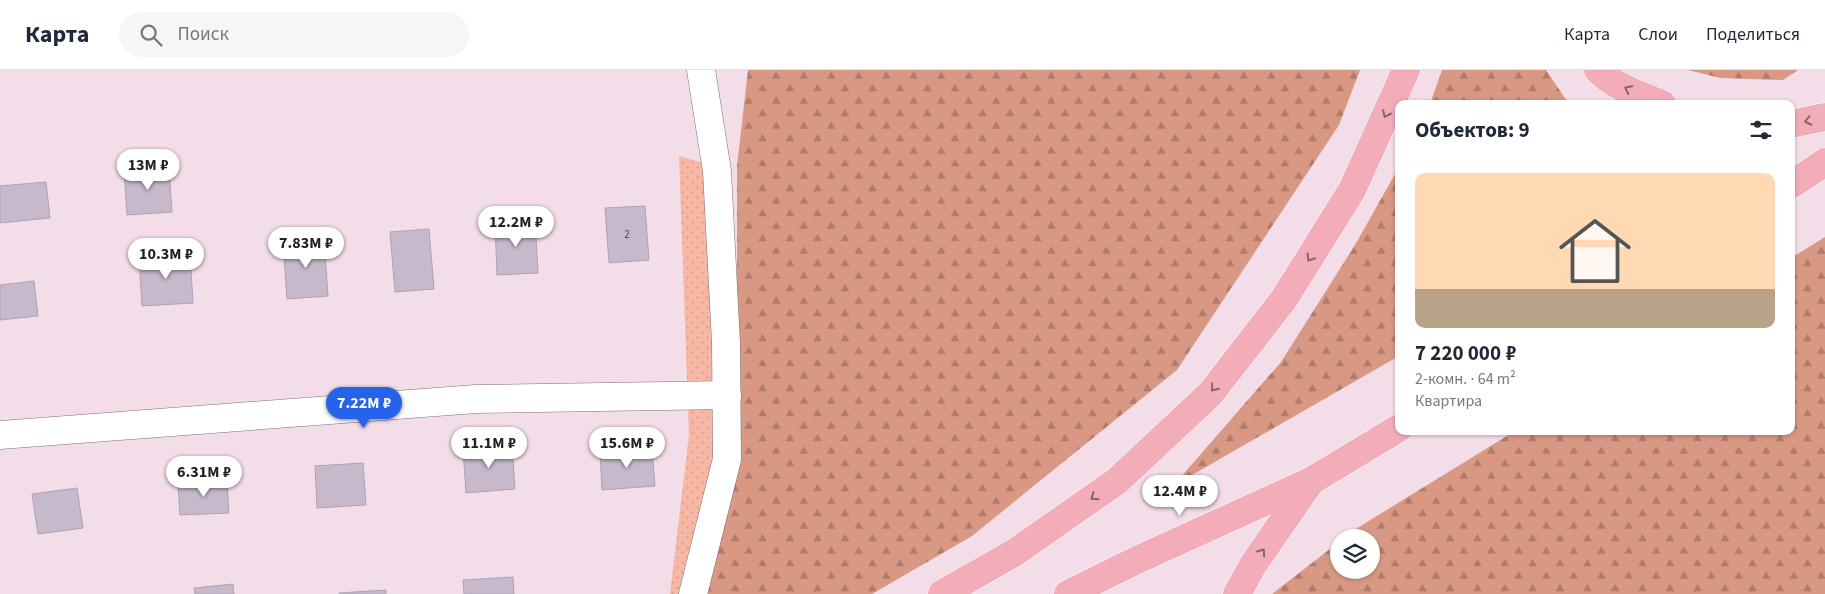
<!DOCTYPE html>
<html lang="ru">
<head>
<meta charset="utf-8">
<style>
	body { margin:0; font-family:"Source Sans 3",sans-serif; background:#f6f6f7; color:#1f2937; height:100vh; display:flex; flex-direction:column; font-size:19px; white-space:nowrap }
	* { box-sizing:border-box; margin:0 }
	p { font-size:16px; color:#747a83 }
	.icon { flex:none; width:28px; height:28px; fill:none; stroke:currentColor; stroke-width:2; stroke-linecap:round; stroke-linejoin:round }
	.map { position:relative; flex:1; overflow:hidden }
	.panel { position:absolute; left:1395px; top:30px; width:400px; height:335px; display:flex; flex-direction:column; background:#fff; border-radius:10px; box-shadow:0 1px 4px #0004 }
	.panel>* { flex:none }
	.controls { position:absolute; left:1330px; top:459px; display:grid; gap:10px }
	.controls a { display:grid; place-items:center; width:50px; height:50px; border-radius:50%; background:#fff; box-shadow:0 1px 4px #0004; font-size:25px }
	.price { position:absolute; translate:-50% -42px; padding:0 11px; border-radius:18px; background:#fff; color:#222; font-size:16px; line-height:32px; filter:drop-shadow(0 1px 2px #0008) }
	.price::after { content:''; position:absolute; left:50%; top:30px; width:15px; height:11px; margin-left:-8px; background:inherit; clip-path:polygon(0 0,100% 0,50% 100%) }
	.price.active { background:#2563eb; color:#fff }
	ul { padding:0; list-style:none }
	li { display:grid; align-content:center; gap:10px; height:265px; padding:0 20px }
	li span { display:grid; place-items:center; height:155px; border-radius:10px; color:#555 }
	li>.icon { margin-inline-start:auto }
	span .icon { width:90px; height:90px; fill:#fffc; stroke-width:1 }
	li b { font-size:21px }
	h2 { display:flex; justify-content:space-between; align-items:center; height:60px; padding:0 20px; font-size:21px }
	header { display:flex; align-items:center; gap:30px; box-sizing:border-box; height:70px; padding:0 25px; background:#fff; border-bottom:1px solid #e0e1e3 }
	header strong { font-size:24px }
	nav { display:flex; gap:28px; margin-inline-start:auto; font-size:18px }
	.search { width:350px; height:45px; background:#f6f6f7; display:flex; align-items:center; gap:12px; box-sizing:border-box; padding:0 18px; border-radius:28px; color:#747a83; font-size:19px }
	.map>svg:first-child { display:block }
</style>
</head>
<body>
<header>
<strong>Карта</strong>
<div class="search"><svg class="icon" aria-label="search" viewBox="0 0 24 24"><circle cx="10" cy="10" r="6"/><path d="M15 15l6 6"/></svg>Поиск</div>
<nav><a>Карта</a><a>Слои</a><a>Поделиться</a></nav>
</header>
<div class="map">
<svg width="1825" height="524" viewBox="0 0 1825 524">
	<defs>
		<pattern id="grass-dots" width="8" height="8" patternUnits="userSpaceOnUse" patternTransform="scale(1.25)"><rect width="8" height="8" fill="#f6b8a5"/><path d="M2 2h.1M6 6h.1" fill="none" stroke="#d39e8e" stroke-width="1.8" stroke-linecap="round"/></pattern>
		<pattern id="forest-firs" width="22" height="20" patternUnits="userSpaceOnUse" patternTransform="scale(1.25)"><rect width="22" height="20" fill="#d99884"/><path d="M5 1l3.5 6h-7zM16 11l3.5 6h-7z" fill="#b07b6b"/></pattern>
	</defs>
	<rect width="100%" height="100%" fill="#f3dde9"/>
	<!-- grass -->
	<path fill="url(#grass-dots)" d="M 679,86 L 707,94 L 721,362 L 685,524 L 670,524 L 689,365 Z"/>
	<!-- forest -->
	<g fill="url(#forest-firs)">
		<path d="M 748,0 L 1360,0 L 1339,55 L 1177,300 L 972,466 L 872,524 L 701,524 L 737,384 L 737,96 Z"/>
		<path d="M 1442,0 L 1546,0 L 1569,34 L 1430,34 Z"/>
		<path d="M 1688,0 L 1798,0 L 1783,10 L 1720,8 Z"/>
		<path d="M 1399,97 L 1399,286 L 1173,416 L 1281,292 L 1355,175 Z"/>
		<path d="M 1825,167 L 1825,524 L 1272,524 L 1339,472 L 1339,500 L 1371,500 L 1371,468 L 1345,467 L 1359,457 L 1515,361 L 1791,361 L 1791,188 Z"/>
	</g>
	<!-- building -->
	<g fill="#c6b9cb" stroke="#afa2b4">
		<path d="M 169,98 L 172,142 L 127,145 L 124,100 Z"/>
		<path d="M 46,112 L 50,148 L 0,153 L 0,116 Z"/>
		<path d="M 645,136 L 649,190 L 609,193 L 605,138 Z"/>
		<path d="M 535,150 L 538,203 L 497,205 L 495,152 Z"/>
		<path d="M 429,159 L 434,219 L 395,222 L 390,162 Z"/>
		<path d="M 324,168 L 328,226 L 287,229 L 283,172 Z"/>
		<path d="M 190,184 L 193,233 L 142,236 L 139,188 Z"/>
		<path d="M 34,211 L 38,246 L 0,250 L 0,215 Z"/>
		<path d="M 512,376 L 515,419 L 466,423 L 463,379 Z"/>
		<path d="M 652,379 L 655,416 L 602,420 L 600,382 Z"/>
		<path d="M 363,393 L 366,435 L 317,438 L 315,396 Z"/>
		<path d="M 227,411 L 229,443 L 180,445 L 178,414 Z"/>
		<path d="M 77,418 L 83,458 L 38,464 L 32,424 Z"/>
		<path d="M 513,507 L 514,524 L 464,524 L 463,510 Z"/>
		<path d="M 233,514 L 234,524 L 195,524 L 194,518 Z"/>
		<path d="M 386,520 L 386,524 L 339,524 L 339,523 Z"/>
	</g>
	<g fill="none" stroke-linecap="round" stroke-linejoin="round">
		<defs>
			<g id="minor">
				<path d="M 0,365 L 476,329 L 727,325"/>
				<path d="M 693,524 L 727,389 L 726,273 L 717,101 L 701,0"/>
			</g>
			<g id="major">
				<path d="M 1598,0 C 1614,17 1640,25 1662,34"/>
				<path d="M 1791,54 L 1825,47"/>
				<path d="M 1791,115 L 1825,92"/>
				<path d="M 942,524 L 1014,483 L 1117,411 L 1210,324 L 1284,229 L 1352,120 L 1406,0"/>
				<path d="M 1068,524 L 1137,490 L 1311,411 L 1399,358"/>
				<path d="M 1237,524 L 1253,495 L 1311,411"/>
			</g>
		</defs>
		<!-- minor casing -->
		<use href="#minor" stroke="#816d78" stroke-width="29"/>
		<!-- major casing -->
		<use href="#major" stroke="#fff" stroke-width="29"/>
		<!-- minor -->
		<use href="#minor" stroke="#fff" stroke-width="28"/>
		<!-- major -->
		<use href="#major" stroke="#f2adb9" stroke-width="28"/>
	</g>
	<!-- one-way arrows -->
	<defs><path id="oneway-chevron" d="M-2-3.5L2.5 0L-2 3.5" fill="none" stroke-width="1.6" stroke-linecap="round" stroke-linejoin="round" transform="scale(1.25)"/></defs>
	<g stroke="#8a646c">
		<use href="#oneway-chevron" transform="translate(1628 19) rotate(-153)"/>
		<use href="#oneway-chevron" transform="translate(1386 44) rotate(114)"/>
		<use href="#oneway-chevron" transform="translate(1808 51) rotate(168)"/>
		<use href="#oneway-chevron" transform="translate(1310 188) rotate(122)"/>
		<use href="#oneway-chevron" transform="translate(1214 318) rotate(129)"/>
		<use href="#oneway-chevron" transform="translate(1094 427) rotate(145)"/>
		<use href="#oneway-chevron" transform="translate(1262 482) rotate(-55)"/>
	</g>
	<g text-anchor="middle" stroke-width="4" stroke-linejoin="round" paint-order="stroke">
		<!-- number labels -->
		<g font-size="11" fill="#4b4249">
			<text x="627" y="168">2</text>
		</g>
	</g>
</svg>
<div class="controls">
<a><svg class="icon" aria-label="layers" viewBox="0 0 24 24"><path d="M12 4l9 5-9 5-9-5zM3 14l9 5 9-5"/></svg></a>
</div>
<b class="price" style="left:148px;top:121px">13M ₽</b>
<b class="price" style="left:516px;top:178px">12.2M ₽</b>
<b class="price" style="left:306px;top:199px">7.83M ₽</b>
<b class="price" style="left:166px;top:210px">10.3M ₽</b>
<b class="price active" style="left:364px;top:359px">7.22M ₽</b>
<b class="price" style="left:489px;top:399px">11.1M ₽</b>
<b class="price" style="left:627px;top:399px">15.6M ₽</b>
<b class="price" style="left:204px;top:428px">6.31M ₽</b>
<b class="price" style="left:1180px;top:447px">12.4M ₽</b>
<section class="panel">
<h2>Объектов: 9<svg class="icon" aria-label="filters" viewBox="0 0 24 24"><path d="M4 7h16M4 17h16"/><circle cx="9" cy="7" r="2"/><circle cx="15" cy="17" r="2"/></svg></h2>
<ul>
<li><span style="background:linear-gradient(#ffd9b3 75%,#b9a48a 0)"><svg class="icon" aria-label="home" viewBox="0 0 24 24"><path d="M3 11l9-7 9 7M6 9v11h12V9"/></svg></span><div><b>7 220 000 ₽</b><p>2-комн. · 64 m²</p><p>Квартира</p></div></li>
</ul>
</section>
</div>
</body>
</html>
